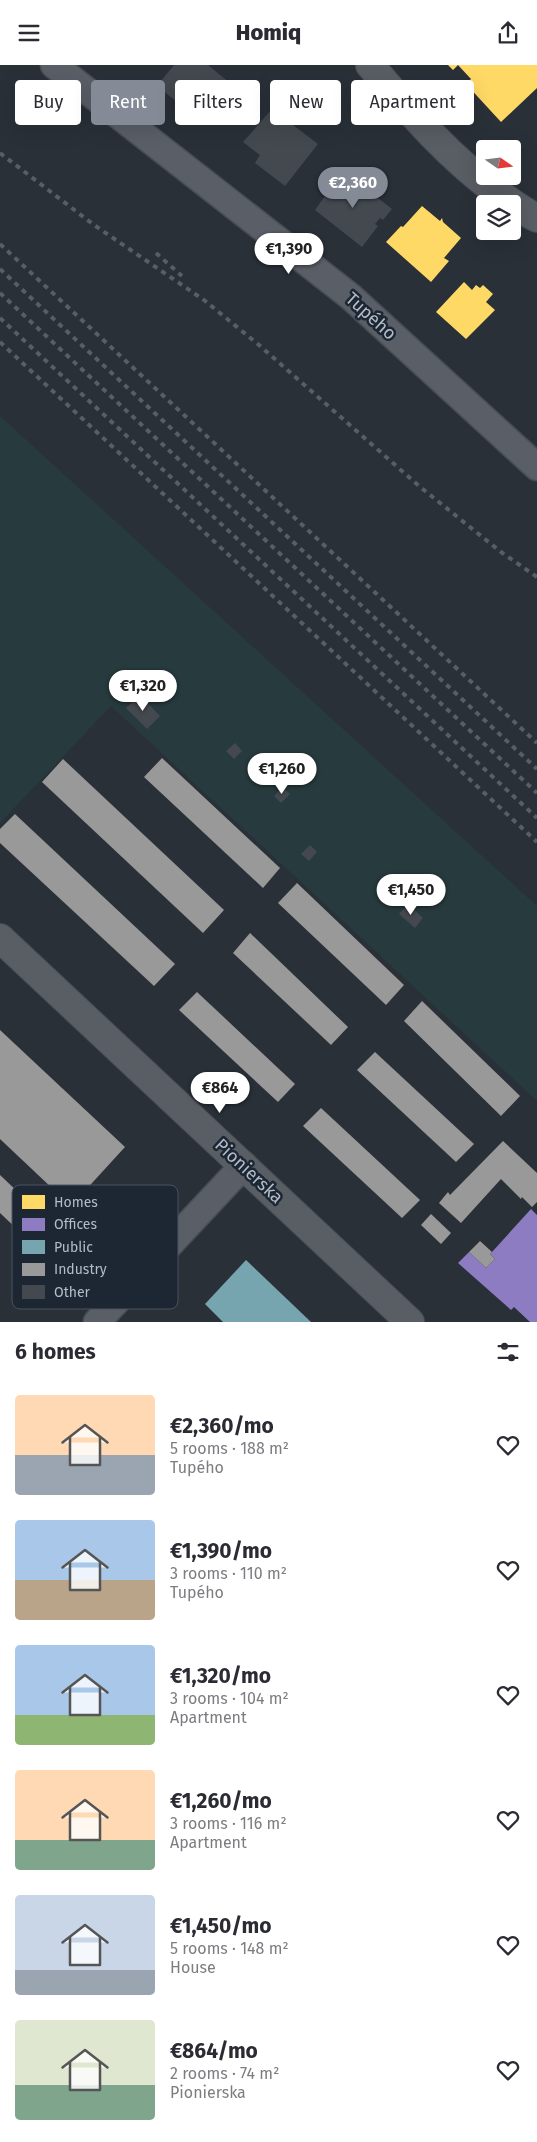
<!DOCTYPE html>
<html lang="en">
<head>
<meta charset="utf-8">
<style>
	body { margin:0; font-family:"Fira Sans",sans-serif; background:#f2f2f3; color:#2b2b33; height:100vh; display:flex; flex-direction:column; font-size:19px; white-space:nowrap }
	* { box-sizing:border-box; margin:0 }
	p { font-size:16px; color:#7c7c81 }
	.icon { flex:none; width:28px; height:28px; fill:none; stroke:currentColor; stroke-width:2; stroke-linecap:round; stroke-linejoin:round }
	.map { position:relative; height:1257px; overflow:hidden }
	.sheet { display:flex; flex-direction:column; background:#fff; flex:1 }
	.sheet>* { flex:none }
	.hud { position:absolute; left:15px; top:15px; width:508px; height:45px; display:flex; gap:10px }
	.needle { width:32px; rotate:104deg }
	.buttons { position:absolute; left:476px; top:75px; display:grid; gap:10px }
	.buttons a { display:grid; place-items:center; width:45px; height:45px; border-radius:5px; background:#fff; box-shadow:0 5px 20px #0002; font-size:25px }
	.price { position:absolute; translate:-50% -42px; padding:0 11px; border-radius:18px; background:#fff; color:#222; font-size:16px; line-height:32px; filter:drop-shadow(0 1px 2px #0008) }
	.price::after { content:''; position:absolute; left:50%; top:30px; width:15px; height:11px; margin-left:-8px; background:inherit; clip-path:polygon(0 0,100% 0,50% 100%) }
	.price.on { background:#848b96; color:#fff }
	ul { padding:0; list-style:none }
	li { display:flex; align-items:center; gap:15px; height:125px; padding:0 15px }
	li span { display:grid; place-items:center; flex:none; width:140px; height:100px; border-radius:5px; color:#555 }
	li>.icon { margin-inline-start:auto }
	span .icon { width:60px; height:60px; fill:#fffc; stroke-width:1 }
	li b { font-size:21px }
	h2 { display:flex; justify-content:space-between; align-items:center; height:60px; padding:0 15px; font-size:21px }
	.pill { padding:0 18px; border-radius:5px; background:#fff; box-shadow:0 5px 20px #0002; font-size:18px; line-height:45px }
	.pill.on { background:#848b96; color:#fff }
	header { display:flex; justify-content:space-between; align-items:center; height:65px; padding:0 15px; background:#fff; font-size:22px; font-weight:800 }
	.map>svg:first-child { display:block }
</style>
</head>
<body>
<header><svg class="icon" aria-label="menu" viewBox="0 0 24 24"><path d="M4 6h16M4 12h16M4 18h16"/></svg>Homiq<svg class="icon" aria-label="share" viewBox="0 0 24 24"><path d="M12 15V3M7 8l5-5 5 5M5 13v7h14v-7"/></svg></header>
<div class="map">
<svg width="537" height="1257" viewBox="0 0 537 1257">
	<rect width="100%" height="100%" fill="#2a3038"/>
	<!-- green -->
	<path fill="#273a3e" d="M 0,351 L 537,841 L 537,1036 L 111,641 L 0,758 Z"/>
	<!-- homes -->
	<g fill="#ffd966">
		<path d="M 448,0 L 537,0 L 537,23 L 501,57 L 466,19 L 471,14 L 458,0 L 453,5 Z"/>
		<path d="M 422,141 L 440,156 L 442,153 L 443,157 L 461,173 L 444,193 L 449,196 L 431,217 L 386,177 L 401,161 L 403,162 Z"/>
		<path d="M 464,217 L 472,225 L 476,220 L 480,223 L 483,220 L 493,229 L 486,237 L 495,245 L 466,274 L 436,247 Z"/>
	</g>
	<!-- offices -->
	<path fill="#8e7cc3" d="M 531,1144 L 537,1150 L 537,1257 L 530,1257 L 514,1242 L 511,1245 L 458,1198 L 469,1187 L 486,1203 L 495,1194 L 490,1189 L 492,1187 Z"/>
	<!-- public -->
	<path fill="#76a5af" d="M 246,1195 L 311,1257 L 223,1257 L 205,1239 Z"/>
	<!-- industry -->
	<g fill="#999">
		<path d="M 162,693 L 280,803 L 263,823 L 144,712 Z"/>
		<path d="M 63,694 L 224,845 L 203,868 L 42,717 Z"/>
		<path d="M 15,749 L 175,899 L 154,921 L 0,778 L 0,764 Z"/>
		<path d="M 297,818 L 404,920 L 386,940 L 278,838 Z"/>
		<path d="M 250,868 L 348,962 L 331,980 L 233,888 Z"/>
		<path d="M 197,927 L 295,1019 L 278,1037 L 179,945 Z"/>
		<path d="M 422,936 L 520,1031 L 501,1051 L 404,956 Z"/>
		<path d="M 0,965 L 125,1082 L 71,1141 L 0,1074 Z"/>
		<path d="M 375,987 L 474,1079 L 456,1097 L 357,1005 Z"/>
		<path d="M 321,1043 L 420,1135 L 402,1153 L 303,1061 Z"/>
		<path d="M 503,1076 L 537,1108 L 537,1137 L 532,1142 L 522,1132 L 521,1134 L 501,1114 L 461,1158 L 439,1138 L 448,1127 L 450,1130 Z"/>
		<path d="M 0,1110 L 75,1181 L 56,1201 L 0,1148 Z"/>
		<path d="M 431,1149 L 451,1168 L 441,1179 L 421,1160 Z"/>
		<path d="M 480,1176 L 492,1187 L 490,1189 L 495,1194 L 486,1203 L 469,1187 Z"/>
	</g>
	<!-- building -->
	<g fill="#444950">
		<path d="M 174,0 L 208,0 L 231,19 L 201,56 L 157,21 Z"/>
		<path d="M 272,44 L 318,79 L 285,121 L 255,98 L 260,90 L 243,77 Z"/>
		<path d="M 343,106 L 392,144 L 383,155 L 380,153 L 375,159 L 378,161 L 362,182 L 315,145 Z"/>
		<path d="M 140,630 L 160,651 L 147,664 L 126,643 Z"/>
		<path d="M 235,678 L 242,686 L 234,694 L 226,686 Z"/>
		<path d="M 282,722 L 290,729 L 281,738 L 274,731 Z"/>
		<path d="M 310,780 L 317,787 L 309,796 L 301,789 Z"/>
		<path d="M 408,839 L 423,853 L 415,863 L 399,849 Z"/>
	</g>
	<g fill="none" stroke-linecap="round" stroke-linejoin="round">
		<defs>
			<g id="street">
				<path d="M 54,0 L 351,232 L 537,402"/>
				<path d="M 97,1257 L 244,1100"/>
			</g>
			<g id="secondary">
				<path d="M 370,0 C 410,47 451,95 501,130 C 512,138 524,147 537,153"/>
				<path d="M 0,873 L 410,1257"/>
			</g>
		</defs>
		<!-- street casing -->
		<use href="#street" stroke="#484c53" stroke-width="29"/>
		<!-- secondary casing -->
		<use href="#secondary" stroke="#484c53" stroke-width="30"/>
		<!-- street -->
		<use href="#street" stroke="#5a5e66" stroke-width="26"/>
		<!-- secondary -->
		<use href="#secondary" stroke="#595d64" stroke-width="28"/>
		<!-- rail -->
		<g stroke="#595d64" stroke-width="4" stroke-dasharray="5 5" stroke-linecap="butt">
			<path d="M 0,88 L 94,160 L 204,235 L 259,280 L 419,421 L 501,487 L 537,512"/>
			<path d="M 0,179 L 537,678"/>
			<path d="M 156,188 L 182,211"/>
			<path d="M 0,204 L 537,704"/>
			<path d="M 0,228 L 537,728"/>
			<path d="M 0,253 L 537,753"/>
			<path d="M 0,277 L 537,777"/>
		</g>
	</g>
	<g text-anchor="middle" stroke-width="5" stroke-linejoin="round" paint-order="stroke">
		<!-- street labels -->
		<g font-size="18" fill="#b4bcc9" stroke="#1d2633">
			<text transform="translate(371 251) rotate(42)" y="6">Tupého</text>
			<text transform="translate(249 1106) rotate(43)" y="6">Pionierska</text>
		</g>
	</g>
	<!-- legend -->
	<rect x="12" y="1120" width="166" height="124" rx="8" fill="#1d2633" stroke="#4a5360" stroke-width="1"/>
	<rect x="22" y="1130" width="23" height="14" fill="#ffd966"/>
	<rect x="22" y="1153" width="23" height="13" fill="#8e7cc3"/>
	<rect x="22" y="1175" width="23" height="14" fill="#76a5af"/>
	<rect x="22" y="1198" width="23" height="13" fill="#999"/>
	<rect x="22" y="1220" width="23" height="14" fill="#444950"/>
	<g font-size="14" fill="#b4bcc9">
		<text x="54" y="1142">Homes</text>
		<text x="54" y="1164">Offices</text>
		<text x="54" y="1187">Public</text>
		<text x="54" y="1209">Industry</text>
		<text x="54" y="1232">Other</text>
	</g>
</svg>
<div class="buttons">
<a><svg class="needle" viewBox="-14 -14 28 28"><path d="M0-13l5 13h-10z" fill="#e53935"/><path d="M0 13l5-13h-10z" fill="#7c7c81"/></svg></a>
<a><svg class="icon" aria-label="layers" viewBox="0 0 24 24"><path d="M12 4l9 5-9 5-9-5zM3 14l9 5 9-5"/></svg></a>
</div>
<b class="price on" style="left:353px;top:144px">€2,360</b>
<b class="price" style="left:289px;top:210px">€1,390</b>
<b class="price" style="left:143px;top:647px">€1,320</b>
<b class="price" style="left:282px;top:730px">€1,260</b>
<b class="price" style="left:411px;top:851px">€1,450</b>
<b class="price" style="left:220px;top:1049px">€864</b>
<div class="hud">
<a class="pill">Buy</a>
<a class="pill on">Rent</a>
<a class="pill">Filters</a>
<a class="pill">New</a>
<a class="pill">Apartment</a>
</div>
</div>
<section class="sheet">
<h2>6 homes<svg class="icon" aria-label="filters" viewBox="0 0 24 24"><path d="M4 7h16M4 17h16"/><circle cx="9" cy="7" r="2"/><circle cx="15" cy="17" r="2"/></svg></h2>
<ul>
<li><span style="background:linear-gradient(#ffd9b3 60%,#9aa5b1 0)"><svg class="icon" aria-label="home" viewBox="0 0 24 24"><path d="M3 11l9-7 9 7M6 9v11h12V9"/></svg></span><div><b>€2,360/mo</b><p>5 rooms · 188 m²</p><p>Tupého</p></div><svg class="icon" aria-label="heart" viewBox="0 0 24 24"><path d="M12 20l-8-8c-3-5 5-10 8-4 3-6 11-1 8 4z"/></svg></li>
<li><span style="background:linear-gradient(#a9c7e8 60%,#b9a48a 0)"><svg class="icon" aria-label="home" viewBox="0 0 24 24"><path d="M3 11l9-7 9 7M6 9v11h12V9"/></svg></span><div><b>€1,390/mo</b><p>3 rooms · 110 m²</p><p>Tupého</p></div><svg class="icon" aria-label="heart" viewBox="0 0 24 24"><path d="M12 20l-8-8c-3-5 5-10 8-4 3-6 11-1 8 4z"/></svg></li>
<li><span style="background:linear-gradient(#a9c7e8 70%,#8fb573 0)"><svg class="icon" aria-label="home" viewBox="0 0 24 24"><path d="M3 11l9-7 9 7M6 9v11h12V9"/></svg></span><div><b>€1,320/mo</b><p>3 rooms · 104 m²</p><p>Apartment</p></div><svg class="icon" aria-label="heart" viewBox="0 0 24 24"><path d="M12 20l-8-8c-3-5 5-10 8-4 3-6 11-1 8 4z"/></svg></li>
<li><span style="background:linear-gradient(#ffd9b3 70%,#7fa58c 0)"><svg class="icon" aria-label="home" viewBox="0 0 24 24"><path d="M3 11l9-7 9 7M6 9v11h12V9"/></svg></span><div><b>€1,260/mo</b><p>3 rooms · 116 m²</p><p>Apartment</p></div><svg class="icon" aria-label="heart" viewBox="0 0 24 24"><path d="M12 20l-8-8c-3-5 5-10 8-4 3-6 11-1 8 4z"/></svg></li>
<li><span style="background:linear-gradient(#c9d6e8 75%,#9aa5b1 0)"><svg class="icon" aria-label="home" viewBox="0 0 24 24"><path d="M3 11l9-7 9 7M6 9v11h12V9"/></svg></span><div><b>€1,450/mo</b><p>5 rooms · 148 m²</p><p>House</p></div><svg class="icon" aria-label="heart" viewBox="0 0 24 24"><path d="M12 20l-8-8c-3-5 5-10 8-4 3-6 11-1 8 4z"/></svg></li>
<li><span style="background:linear-gradient(#dfe7d0 65%,#7fa58c 0)"><svg class="icon" aria-label="home" viewBox="0 0 24 24"><path d="M3 11l9-7 9 7M6 9v11h12V9"/></svg></span><div><b>€864/mo</b><p>2 rooms · 74 m²</p><p>Pionierska</p></div><svg class="icon" aria-label="heart" viewBox="0 0 24 24"><path d="M12 20l-8-8c-3-5 5-10 8-4 3-6 11-1 8 4z"/></svg></li>
</ul>
</section>
</body>
</html>
